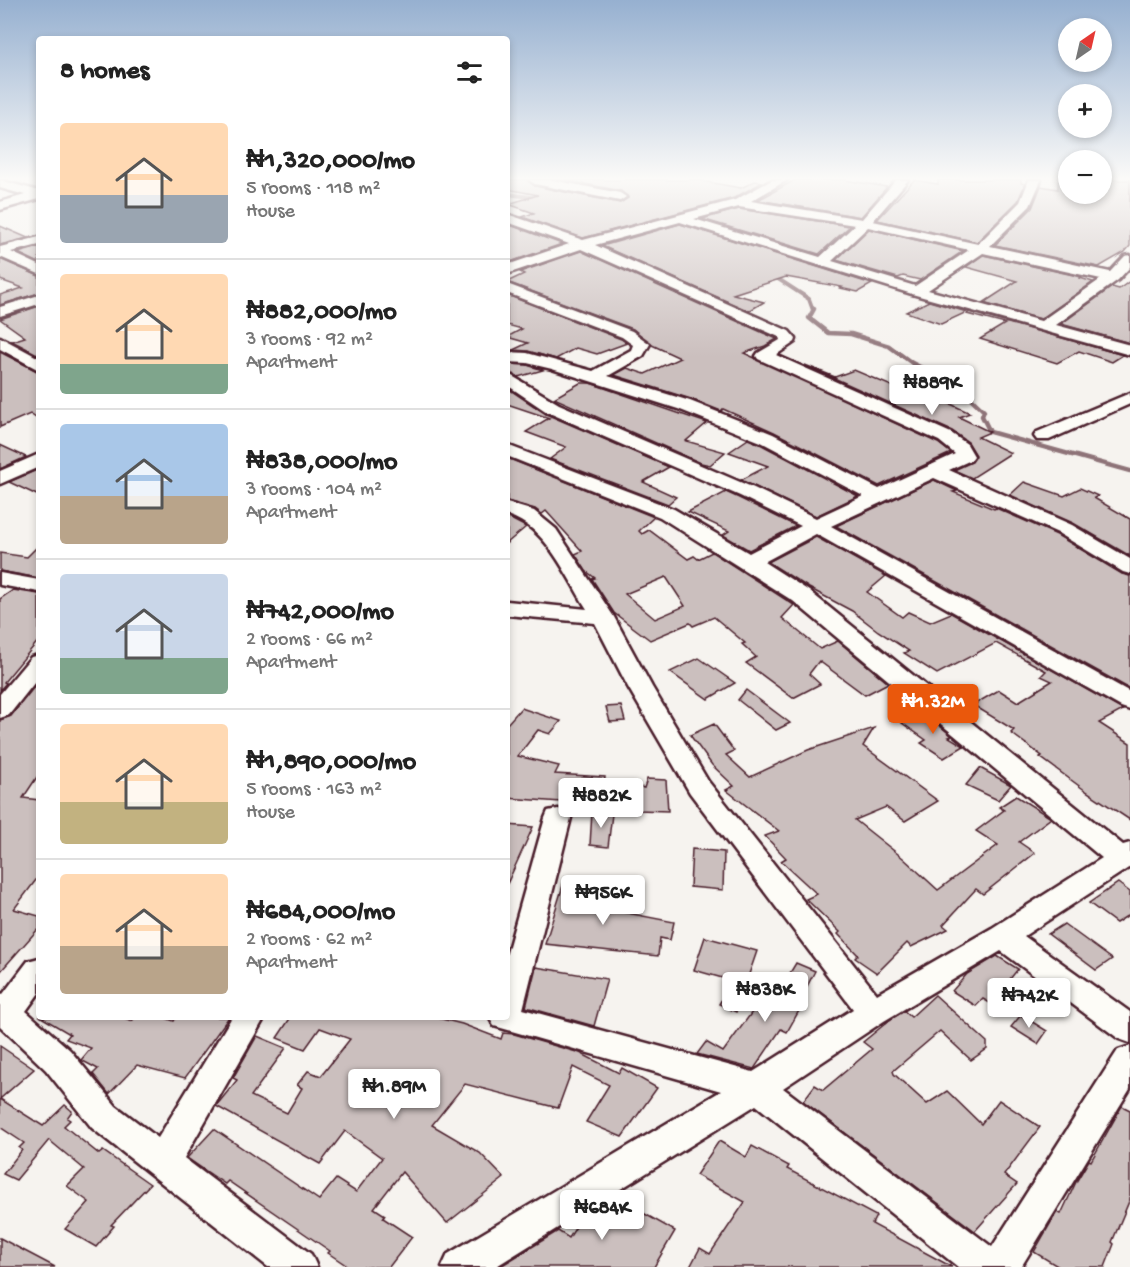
<!DOCTYPE html>
<html lang="en">
<head>
<meta charset="utf-8">
<style>
	body { margin:0; font-family:"Gochi Hand",sans-serif; background:#f2f2f2; color:#222; height:100vh; display:flex; flex-direction:column; font-size:22px; white-space:nowrap }
	* { box-sizing:border-box; margin:0 }
	p { font-size:20px; color:#767676 }
	.icon { flex:none; width:33px; height:33px; fill:none; stroke:currentColor; stroke-width:2; stroke-linecap:round; stroke-linejoin:round }
	.map { position:relative; flex:1; overflow:hidden }
	.details { position:absolute; left:36px; top:36px; width:474px; height:984px; display:flex; flex-direction:column; background:#fff; border-radius:6px; box-shadow:0 3px 9px #0003 }
	.details>* { flex:none }
	.needle { width:39px; rotate:34deg }
	.controls { position:absolute; left:1058px; top:18px; display:grid; gap:12px }
	.controls a { display:grid; place-items:center; width:54px; height:54px; border-radius:50%; background:#fff; box-shadow:0 3px 9px #0003; font-size:30px }
	.price { position:absolute; translate:-50% -51px; padding:0 14px; border-radius:6px; background:#fff; color:#222; font-size:20px; line-height:39px; filter:drop-shadow(0 2px 3px #0008) }
	.price::after { content:''; position:absolute; left:50%; top:36px; width:18px; height:14px; margin-left:-9px; background:inherit; clip-path:polygon(0 0,100% 0,50% 100%) }
	.price.current { background:#ea580c; color:#fff }
	ul { padding:0; list-style:none }
	li { display:flex; align-items:center; gap:18px; height:150px; padding:0 24px }
	li+li { border-top:2px solid #e0e0e0 }
	li span { display:grid; place-items:center; flex:none; width:168px; height:120px; border-radius:6px; color:#555 }
	li>.icon { margin-inline-start:auto }
	span .icon { width:72px; height:72px; fill:#fffc; stroke-width:1 }
	li b { font-size:26px }
	h2 { display:flex; justify-content:space-between; align-items:center; height:72px; padding:0 24px; font-size:26px }
	.map>svg:first-child { display:block }
</style>
</head>
<body>
<div class="map">
<svg width="1130" height="1267" viewBox="0 0 1130 1267">
	<rect width="100%" height="100%" fill="#f6f3ef"/>
	<filter id="ink" filterUnits="userSpaceOnUse"><feTurbulence type="fractalNoise" baseFrequency=".0167" numOctaves="2"/><feDisplacementMap in="SourceGraphic" scale="12" xChannelSelector="R" yChannelSelector="G"/><feConvolveMatrix kernelMatrix="1 2 1 2 8 2 1 2 1" color-interpolation-filters="sRGB"/></filter>
	<g filter="url(#ink)">
		<g fill="none" stroke-linecap="round" stroke-linejoin="round">
			<!-- stream-far1 -->
			<g stroke="#8e7378" stroke-width="4">
				<path d="M 507,194 L 538,198"/>
				<path d="M 616,224 L 649,236"/>
				<path d="M 772,275 L 809,299 L 813,310"/>
			</g>
			<!-- stream -->
			<path stroke="#8e7378" stroke-width="4.5" d="M 814,309 L 809,318 L 828,333 L 851,334 L 889,346 L 912,363 L 959,387 L 984,411 L 982,416 L 990,432 L 1130,471"/>
		</g>
		<!-- building -->
		<g fill="#cbbfbe" stroke="#4a1f2b" stroke-width="1.5" fill-rule="evenodd">
			<path d="M 507,180 L 527,180 L 535,186 L 620,203 L 628,198 L 621,191 L 564,180 L 696,180 L 741,188 L 755,181 L 763,182 L 734,198 L 583,238 L 522,217 L 534,213 L 508,204 L 538,195 L 507,189 Z"/>
			<path d="M 795,180 L 845,180 L 887,187 L 861,217 L 758,200 Z"/>
			<path d="M 914,180 L 938,184 L 938,180 L 1021,180 L 1021,183 L 1025,184 L 1018,201 L 977,242 L 877,220 Z"/>
			<path d="M 1058,180 L 1068,180 L 1068,194 L 1101,194 L 1101,180 L 1130,180 L 1130,246 L 1125,252 L 1099,267 L 995,245 L 1032,208 L 1041,186 L 1058,189 Z"/>
			<path d="M 739,209 L 850,226 L 819,254 L 702,219 Z"/>
			<path d="M 507,224 L 562,244 L 507,263 Z"/>
			<path d="M 680,224 L 872,284 L 858,292 L 840,288 L 842,287 L 786,277 L 733,294 L 764,302 L 749,311 L 602,246 Z"/>
			<path d="M 0,226 L 28,238 L 0,245 Z"/>
			<path d="M 869,229 L 963,251 L 920,280 L 903,276 L 898,278 L 836,260 Z"/>
			<path d="M 39,247 L 39,263 L 18,253 Z"/>
			<path d="M 581,251 L 777,339 L 765,346 L 744,353 L 938,443 L 951,453 L 879,486 L 774,432 L 723,409 L 721,411 L 691,399 L 614,375 L 627,368 L 645,374 L 680,358 L 652,345 L 633,329 L 507,282 L 524,274 L 520,272 Z"/>
			<path d="M 983,255 L 1082,277 L 1080,278 L 1093,282 L 1041,319 L 983,303 L 1017,281 L 966,267 Z"/>
			<path d="M 0,259 L 39,276 L 39,293 L 0,305 L 0,295 L 23,288 L 0,280 Z"/>
			<path d="M 1130,281 L 1130,343 L 1061,324 L 1112,287 L 1119,289 Z"/>
			<path d="M 507,295 L 621,339 L 627,343 L 597,354 L 576,348 L 556,359 L 528,351 L 513,350 L 528,343 L 507,337 L 522,329 L 507,325 Z"/>
			<path d="M 929,301 L 967,312 L 941,324 L 906,312 Z"/>
			<path d="M 39,306 L 39,355 L 12,341 L 25,337 L 0,319 Z"/>
			<path d="M 969,312 L 1123,355 L 1112,362 L 1079,351 L 1057,363 L 980,339 L 1005,324 L 967,314 Z"/>
			<path d="M 0,352 L 39,372 L 39,420 L 30,414 L 0,427 Z"/>
			<path d="M 507,364 L 527,365 L 543,370 L 518,377 L 507,371 Z"/>
			<path d="M 805,365 L 835,377 L 854,370 L 896,388 L 909,381 L 935,391 L 929,394 L 970,413 L 959,417 L 990,432 L 978,437 L 1011,453 L 972,478 L 954,470 L 972,462 L 976,455 L 968,442 L 952,431 Z"/>
			<path d="M 580,383 L 590,383 L 707,423 L 686,441 L 725,452 L 710,465 L 701,463 L 554,398 Z"/>
			<path d="M 507,388 L 546,414 L 669,467 L 643,482 L 676,497 L 668,504 L 550,459 L 566,447 L 526,432 L 549,418 L 507,404 Z"/>
			<path d="M 748,439 L 760,444 L 858,496 L 816,516 L 741,480 L 768,466 L 729,452 Z"/>
			<path d="M 0,445 L 26,457 L 0,469 Z"/>
			<path d="M 507,458 L 654,517 L 639,531 L 642,534 L 649,530 L 688,559 L 694,556 L 698,559 L 712,552 L 794,605 L 782,618 L 820,649 L 838,641 L 888,683 L 865,695 L 819,661 L 809,674 L 820,684 L 793,698 L 746,663 L 756,657 L 742,644 L 745,643 L 714,617 L 693,626 L 690,623 L 650,640 L 614,613 L 592,579 L 595,578 L 586,571 L 575,554 L 582,551 L 546,511 L 542,514 L 535,509 L 507,501 ZM 666,577 L 685,606 L 655,619 L 625,594 Z"/>
			<path d="M 39,469 L 39,496 L 9,482 Z"/>
			<path d="M 934,480 L 957,491 L 953,492 L 994,509 L 996,508 L 1057,535 L 1122,574 L 1130,576 L 1130,689 L 836,526 Z"/>
			<path d="M 1024,482 L 1064,496 L 1080,488 L 1098,496 L 1094,498 L 1130,519 L 1130,556 L 1073,523 L 1010,495 Z"/>
			<path d="M 726,492 L 739,498 L 796,526 L 749,550 L 723,535 L 729,531 L 688,512 Z"/>
			<path d="M 507,517 L 526,527 L 507,543 Z"/>
			<path d="M 816,537 L 886,576 L 867,592 L 902,617 L 908,612 L 930,622 L 951,613 L 1123,710 L 1099,723 L 1130,743 L 1130,820 L 1086,791 L 1040,757 L 1042,756 L 1011,733 L 1014,730 L 973,705 L 999,690 L 1018,702 L 1052,681 L 1041,676 L 1046,671 L 996,643 L 937,674 L 904,653 L 909,651 L 878,631 L 852,611 L 809,588 L 768,562 Z"/>
			<path d="M 39,545 L 39,578 L 0,571 L 0,553 L 27,557 Z"/>
			<path d="M 13,590 L 39,594 L 39,640 L 4,682 L 6,683 L 0,690 L 0,599 Z"/>
			<path d="M 699,658 L 735,683 L 708,699 L 670,672 Z"/>
			<path d="M 34,687 L 39,688 L 39,774 L 23,798 L 39,800 L 39,876 L 14,909 L 39,916 L 39,928 L 0,972 L 0,720 L 11,716 Z"/>
			<path d="M 746,690 L 790,723 L 776,730 L 738,700 Z"/>
			<path d="M 621,706 L 625,721 L 610,722 L 606,707 Z"/>
			<path d="M 521,708 L 561,721 L 550,734 L 538,730 L 518,756 L 559,766 L 555,774 L 605,777 L 602,805 L 507,798 L 507,724 Z"/>
			<path d="M 923,712 L 952,736 L 949,737 L 964,746 L 944,758 L 921,743 L 926,740 L 902,723 Z"/>
			<path d="M 714,724 L 734,751 L 726,755 L 750,777 L 808,750 L 874,728 L 863,746 L 938,801 L 905,821 L 886,807 L 855,820 L 903,858 L 938,890 L 998,845 L 976,831 L 1004,810 L 999,807 L 1016,796 L 1051,818 L 1019,842 L 1035,853 L 983,894 L 976,889 L 943,925 L 948,929 L 911,947 L 907,943 L 877,973 L 855,958 L 858,955 L 838,934 L 840,932 L 806,899 L 817,894 L 781,861 L 786,858 L 765,836 L 779,831 L 726,790 L 734,786 L 712,765 L 690,735 Z"/>
			<path d="M 980,768 L 1011,785 L 998,800 L 966,785 Z"/>
			<path d="M 647,779 L 666,780 L 668,811 L 638,810 L 637,786 L 644,788 Z"/>
			<path d="M 592,812 L 612,814 L 608,847 L 590,845 Z"/>
			<path d="M 507,825 L 533,827 L 507,884 Z"/>
			<path d="M 692,849 L 724,852 L 723,890 L 690,887 Z"/>
			<path d="M 564,882 L 597,888 L 591,906 L 674,922 L 670,940 L 660,938 L 658,956 L 545,944 Z"/>
			<path d="M 1118,883 L 1130,892 L 1130,914 L 1116,923 L 1089,903 Z"/>
			<path d="M 1064,924 L 1112,959 L 1096,970 L 1048,934 Z"/>
			<path d="M 705,937 L 757,951 L 736,1012 L 719,1004 L 733,981 L 694,970 Z"/>
			<path d="M 997,956 L 1018,969 L 1010,979 L 1038,991 L 1029,1010 L 996,996 L 990,1003 L 983,999 L 976,1006 L 952,991 L 967,974 Z"/>
			<path d="M 796,963 L 815,971 L 801,998 L 805,1000 L 787,1032 L 781,1029 L 754,1069 L 697,1054 L 706,1042 L 723,1052 L 755,1008 L 766,1013 Z"/>
			<path d="M 536,967 L 607,979 L 594,1026 L 526,1007 Z"/>
			<path d="M 935,995 L 987,1042 L 987,1049 L 971,1060 L 940,1031 L 893,1071 L 894,1074 L 927,1104 L 947,1091 L 981,1124 L 999,1100 L 1040,1127 L 1004,1175 L 1017,1184 L 975,1231 L 803,1101 L 815,1085 L 823,1090 L 872,1049 L 863,1042 L 891,1019 L 904,1011 L 911,1017 Z"/>
			<path d="M 1021,1015 L 1047,1031 L 1038,1044 L 1011,1027 Z"/>
			<path d="M 41,1017 L 122,1017 L 132,1021 L 135,1017 L 163,1017 L 174,1021 L 176,1017 L 229,1017 L 185,1078 L 137,1065 L 109,1094 L 93,1074 L 98,1069 L 81,1060 L 91,1048 L 66,1039 L 70,1034 Z"/>
			<path d="M 291,1017 L 434,1017 L 462,1024 L 501,1039 L 503,1033 L 514,1034 L 580,1053 L 619,1073 L 622,1068 L 657,1088 L 622,1137 L 586,1122 L 609,1085 L 573,1067 L 558,1108 L 465,1084 L 432,1125 L 480,1153 L 504,1178 L 447,1223 L 402,1172 L 374,1208 L 385,1215 L 383,1218 L 412,1237 L 389,1267 L 349,1267 L 328,1253 L 330,1251 L 228,1181 L 225,1184 L 187,1158 L 214,1129 L 319,1200 L 336,1179 L 356,1192 L 382,1158 L 345,1131 L 320,1164 L 216,1106 L 237,1080 L 233,1078 L 257,1036 L 286,1048 L 251,1096 L 287,1113 L 302,1088 L 297,1085 L 308,1071 L 321,1076 L 350,1039 L 320,1028 L 305,1049 L 277,1038 Z"/>
			<path d="M 0,1046 L 34,1069 L 0,1099 L 43,1126 L 65,1105 L 72,1111 L 67,1118 L 70,1120 L 64,1126 L 99,1154 L 103,1151 L 150,1184 L 111,1225 L 114,1226 L 96,1247 L 65,1229 L 89,1202 L 67,1186 L 84,1169 L 49,1140 L 16,1180 L 3,1174 L 22,1150 L 19,1148 L 24,1143 L 0,1127 Z"/>
			<path d="M 1122,1106 L 1130,1110 L 1130,1199 L 1112,1242 L 1114,1244 L 1105,1267 L 1059,1267 L 1034,1252 L 1057,1212 L 1061,1214 L 1076,1182 L 1089,1160 L 1091,1161 Z"/>
			<path d="M 719,1141 L 746,1157 L 752,1146 L 789,1166 L 787,1169 L 876,1216 L 872,1224 L 952,1267 L 690,1267 L 700,1248 L 710,1254 L 745,1202 L 696,1175 Z"/>
			<path d="M 613,1196 L 675,1231 L 654,1267 L 499,1267 L 558,1231 L 569,1238 L 584,1214 Z"/>
			<path d="M 0,1238 L 55,1267 L 0,1267 Z"/>
		</g>
		<g fill="none" stroke-linecap="round" stroke-linejoin="round">
			<defs>
				<g id="minor">
					<path d="M 0,180 L 39,191 L 39,199 L 0,210 L 0,202 L 25,195 L 0,188 Z"/>
					<path d="M 529,180 L 552,180 L 620,193 L 626,197 L 620,201 L 535,184 Z"/>
					<path d="M 772,180 L 787,180 L 751,201 L 862,219 L 896,180 L 908,180 L 873,221 L 978,244 L 1020,202 L 1029,180 L 1041,180 L 1030,206 L 990,246 L 1110,272 L 1125,256 L 1130,255 L 1130,267 L 1118,280 L 1056,325 L 1130,345 L 1130,355 L 912,294 L 680,222 L 595,245 L 789,331 L 796,339 L 795,342 L 776,355 L 951,433 L 967,444 L 974,456 L 971,460 L 949,470 L 1072,525 L 1130,559 L 1130,574 L 1123,572 L 1058,533 L 934,478 L 831,526 L 1130,692 L 1130,710 L 1121,707 L 816,534 L 764,562 L 809,591 L 1123,845 L 1130,843 L 1130,867 L 1024,936 L 1130,1012 L 1130,1043 L 1119,1039 L 1001,951 L 884,1021 L 783,1088 L 992,1247 L 1118,1050 L 1130,1046 L 1130,1089 L 1021,1267 L 958,1267 L 756,1105 L 495,1267 L 442,1267 L 448,1254 L 721,1091 L 494,1026 L 489,1017 L 507,1017 L 507,953 L 545,818 L 548,811 L 558,809 L 568,811 L 571,818 L 523,1009 L 753,1072 L 853,1009 L 690,793 L 628,687 L 595,623 L 507,615 L 507,601 L 587,609 C 566,576 547,527 507,515 L 507,503 L 534,511 L 556,529 L 614,617 L 652,687 L 708,781 L 877,994 L 992,928 L 1102,858 L 793,601 L 660,517 L 507,456 L 507,445 L 674,509 L 749,553 L 801,526 L 740,496 L 547,412 L 507,385 L 507,373 L 559,404 L 754,488 L 816,518 L 863,496 L 761,442 L 678,409 L 552,369 L 527,363 L 507,362 L 507,352 L 527,353 L 593,371 L 631,350 L 633,345 L 622,337 L 507,293 L 507,284 L 632,331 L 650,344 L 643,356 L 608,376 L 690,401 L 773,434 L 879,489 L 955,454 L 939,441 L 758,359 L 756,356 L 758,353 L 780,340 L 779,337 L 581,249 L 507,274 L 507,265 L 569,244 L 507,222 L 507,214 L 583,240 L 735,200 ZM 739,207 L 855,225 L 820,257 L 694,219 ZM 868,227 L 969,250 L 915,286 L 832,261 ZM 983,253 L 1101,279 L 1041,321 L 928,290 Z"/>
					<path d="M 39,237 L 39,245 L 11,252 L 39,265 L 39,274 L 0,257 L 0,247 Z"/>
					<path d="M 39,295 L 39,304 L 0,316 L 0,307 Z"/>
					<path d="M 0,337 L 39,358 L 39,370 L 0,349 Z"/>
					<path d="M 1130,393 L 1130,404 L 1049,440 L 1037,440 L 1034,436 L 1037,432 Z"/>
					<path d="M 39,454 L 39,467 L 0,484 L 0,471 Z"/>
					<path d="M 0,573 L 39,580 L 39,592 L 0,585 Z"/>
					<path d="M 39,655 L 39,677 L 9,715 L 0,718 L 0,694 L 31,657 Z"/>
					<path d="M 39,958 L 39,993 L 26,1011 L 70,1050 L 116,1106 L 158,1138 L 232,1017 L 265,1017 L 184,1158 L 311,1254 L 317,1267 L 268,1267 L 92,1128 L 46,1070 L 0,1026 L 0,993 L 3,994 L 28,961 Z"/>
				</g>
			</defs>
			<!-- minor casing -->
			<use href="#minor" stroke="#4a1f2b" stroke-width="5"/>
			<!-- minor -->
			<use href="#minor" fill="#fdfcf7" fill-rule="evenodd"/>
		</g>
	</g>
	<!-- sky -->
	<linearGradient id="sky" x2="0" y2="1"><stop stop-color="#96b0d0"/><stop offset="0.5" stop-color="#fbfaf8"/><stop offset="1" stop-color="#fbfaf8" stop-opacity="0"/></linearGradient>
	<rect width="1130" height="357" fill="url(#sky)"/>
</svg>
<div class="controls">
<a><svg class="needle" viewBox="-14 -14 28 28"><path d="M0-13l5 13h-10z" fill="#e53935"/><path d="M0 13l5-13h-10z" fill="#767676"/></svg></a>
<a>+</a>
<a>−</a>
</div>
<b class="price" style="left:932px;top:416px">₦889K</b>
<b class="price current" style="left:933px;top:735px">₦1.32M</b>
<b class="price" style="left:601px;top:829px">₦882K</b>
<b class="price" style="left:603px;top:926px">₦956K</b>
<b class="price" style="left:765px;top:1023px">₦838K</b>
<b class="price" style="left:1029px;top:1029px">₦742K</b>
<b class="price" style="left:394px;top:1120px">₦1.89M</b>
<b class="price" style="left:602px;top:1241px">₦684K</b>
<section class="details">
<h2>8 homes<svg class="icon" aria-label="filters" viewBox="0 0 24 24"><path d="M4 7h16M4 17h16"/><circle cx="9" cy="7" r="2"/><circle cx="15" cy="17" r="2"/></svg></h2>
<ul>
<li><span style="background:linear-gradient(#ffd9b3 60%,#9aa5b1 0)"><svg class="icon" aria-label="home" viewBox="0 0 24 24"><path d="M3 11l9-7 9 7M6 9v11h12V9"/></svg></span><div><b>₦1,320,000/mo</b><p>5 rooms · 118 m²</p><p>House</p></div></li>
<li><span style="background:linear-gradient(#ffd9b3 75%,#7fa58c 0)"><svg class="icon" aria-label="home" viewBox="0 0 24 24"><path d="M3 11l9-7 9 7M6 9v11h12V9"/></svg></span><div><b>₦882,000/mo</b><p>3 rooms · 92 m²</p><p>Apartment</p></div></li>
<li><span style="background:linear-gradient(#a9c7e8 60%,#b9a48a 0)"><svg class="icon" aria-label="home" viewBox="0 0 24 24"><path d="M3 11l9-7 9 7M6 9v11h12V9"/></svg></span><div><b>₦838,000/mo</b><p>3 rooms · 104 m²</p><p>Apartment</p></div></li>
<li><span style="background:linear-gradient(#c9d6e8 70%,#7fa58c 0)"><svg class="icon" aria-label="home" viewBox="0 0 24 24"><path d="M3 11l9-7 9 7M6 9v11h12V9"/></svg></span><div><b>₦742,000/mo</b><p>2 rooms · 66 m²</p><p>Apartment</p></div></li>
<li><span style="background:linear-gradient(#ffd9b3 65%,#c2b280 0)"><svg class="icon" aria-label="home" viewBox="0 0 24 24"><path d="M3 11l9-7 9 7M6 9v11h12V9"/></svg></span><div><b>₦1,890,000/mo</b><p>5 rooms · 163 m²</p><p>House</p></div></li>
<li><span style="background:linear-gradient(#ffd9b3 60%,#b9a48a 0)"><svg class="icon" aria-label="home" viewBox="0 0 24 24"><path d="M3 11l9-7 9 7M6 9v11h12V9"/></svg></span><div><b>₦684,000/mo</b><p>2 rooms · 62 m²</p><p>Apartment</p></div></li>
</ul>
</section>
</div>
</body>
</html>
